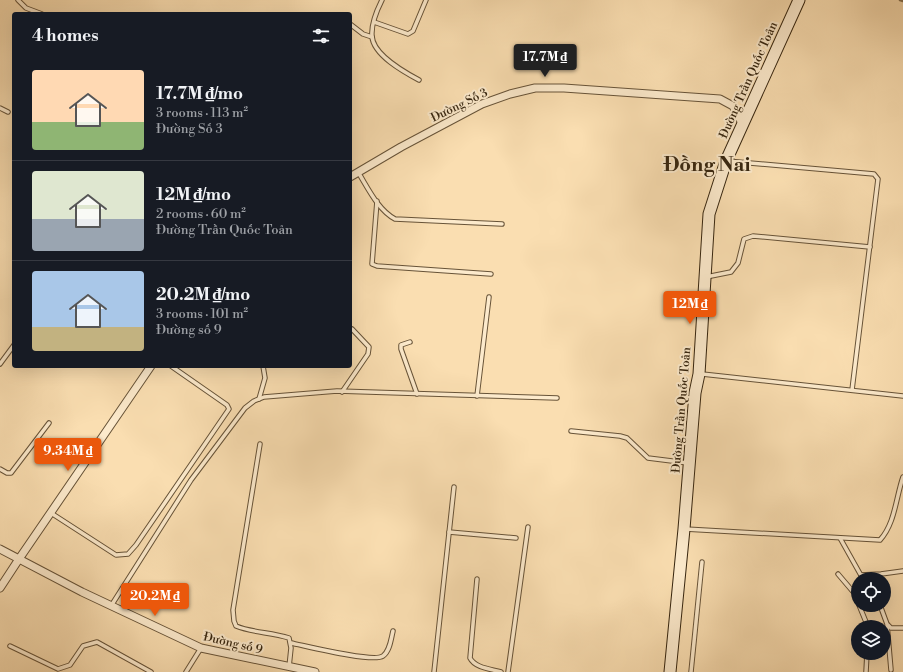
<!DOCTYPE html>
<html lang="en">
<head>
<meta charset="utf-8">
<style>
	body { margin:0; font-family:"Libre Bodoni",serif; background:#242831; color:#f1f3f6; height:100vh; display:flex; flex-direction:column; font-size:15px; white-space:nowrap }
	* { box-sizing:border-box; margin:0 }
	p { font-size:13px; color:#9ea1a6 }
	.icon { flex:none; width:22px; height:22px; fill:none; stroke:currentColor; stroke-width:2; stroke-linecap:round; stroke-linejoin:round }
	.map { position:relative; flex:1; overflow:hidden }
	.panel { position:absolute; left:12px; top:12px; width:340px; height:356px; display:flex; flex-direction:column; background:#171b24; border-radius:4px; box-shadow:0 4px 16px #0002 }
	.panel>* { flex:none }
	.buttons { position:absolute; left:851px; top:572px; display:grid; gap:8px }
	.buttons a { display:grid; place-items:center; width:40px; height:40px; border-radius:50%; background:#171b24; box-shadow:0 4px 16px #0002; font-size:20px }
	.price { position:absolute; translate:-50% -34px; padding:0 9px; border-radius:4px; background:#ea580c; color:#fff; font-size:13px; line-height:26px; filter:drop-shadow(0 1px 2px #0008) }
	.price::after { content:''; position:absolute; left:50%; top:24px; width:12px; height:9px; margin-left:-6px; background:inherit; clip-path:polygon(0 0,100% 0,50% 100%) }
	.price.current { background:#222; color:#fff }
	ul { padding:0; list-style:none }
	li { display:flex; align-items:center; gap:12px; height:100px; padding:0 20px }
	li+li { border-top:1px solid #363941 }
	li span { display:grid; place-items:center; flex:none; width:112px; height:80px; border-radius:4px; color:#555 }
	li>.icon { margin-inline-start:auto }
	span .icon { width:48px; height:48px; fill:#fffc; stroke-width:1 }
	li b { font-size:17px }
	h2 { display:flex; justify-content:space-between; align-items:center; height:48px; padding:0 20px; font-size:17px }
	.map>svg:first-child { display:block }
</style>
</head>
<body>
<div class="map">
<svg width="903" height="672" viewBox="0 0 903 672">
	<rect width="100%" height="100%" fill="#fadeb1"/>
	<filter id="stains"><feTurbulence type="fractalNoise" baseFrequency=".005" numOctaves="4"/><feColorMatrix values="0 0 0 0 .2 0 0 0 0 .09 0 0 0 0 .02 0 0 0 .5 -.17"/></filter>
	<radialGradient id="worn" r=".72"><stop offset=".6" stop-color="#630" stop-opacity="0"/><stop offset="1" stop-color="#630" stop-opacity=".3"/></radialGradient>
	<g fill="none" stroke-linecap="round" stroke-linejoin="round">
		<!-- stream -->
		<path stroke="#836e4f" stroke-width="2.5" d="M 900,0 L 903,1"/>
		<defs>
			<g id="lane">
				<path d="M 18,0 L 26,8 L 42,14"/>
				<path d="M 382,0 C 377,10 371,25 372,36 C 373,55 404,72 419,80"/>
				<path d="M 374,22 L 408,34 L 413,31 L 426,0"/>
				<path d="M 350,24 L 363,34 L 372,37"/>
				<path d="M 0,108 L 8,112"/>
				<path d="M 727,161 L 874,174 L 878,179 L 852,390"/>
				<path d="M 358,172 C 368,188 378,210 395,219 L 502,224"/>
				<path d="M 377,201 L 372,264 L 377,266 L 491,274"/>
				<path d="M 706,277 L 731,272 L 738,263 L 744,239 L 753,236 L 870,247"/>
				<path d="M 410,342 L 401,345 L 401,349 L 417,394"/>
				<path d="M 0,364 L 14,345"/>
				<path d="M 702,374 L 903,396"/>
				<path d="M 342,392 L 368,354 L 369,347 L 352,329"/>
				<path d="M 477,396 L 489,297"/>
				<path d="M 259,399 L 265,378 L 263,366"/>
				<path d="M 571,431 L 620,436 L 627,438 L 648,458 L 688,463"/>
				<path d="M 260,444 L 233,610 L 234,621 L 236,626 C 253,633 271,632 289,638 L 291,648 L 289,667"/>
				<path d="M 0,469 L 7,473 L 11,473 L 49,423"/>
				<path d="M 51,513 L 116,555 L 128,554 L 136,545 L 229,409 L 227,405 L 171,366"/>
				<path d="M 685,529 L 880,540 C 895,524 896,497 903,477"/>
				<path d="M 449,532 L 516,538"/>
				<path d="M 840,538 L 863,579"/>
				<path d="M 838,574 L 855,594 L 858,602"/>
				<path d="M 861,575 L 881,574 L 903,571"/>
				<path d="M 477,579 L 470,658 C 475,668 491,669 501,672"/>
				<path d="M 859,605 L 866,622 L 866,627"/>
				<path d="M 880,605 L 887,624 L 891,670"/>
				<path d="M 111,606 L 191,480 L 245,408 L 254,401 L 264,397 L 337,391 L 557,398"/>
				<path d="M 888,625 L 891,628 L 903,628"/>
				<path d="M 291,643 C 306,646 373,663 383,656 C 390,651 391,639 393,631"/>
				<path d="M 10,646 L 58,669 L 70,665 L 83,646 L 97,642 L 151,672"/>
				<path d="M 186,672 L 201,648"/>
				<path d="M 434,672 L 454,487"/>
				<path d="M 508,672 L 528,527"/>
				<path d="M 691,672 L 702,562"/>
				<path d="M 866,672 L 867,653"/>
			</g>
			<g id="street">
				<path d="M 350,177 L 401,147 L 482,104 L 510,94 L 535,88 L 564,88 L 720,99 L 733,106 L 743,125"/>
				<path d="M 0,549 L 82,592 L 201,648 L 315,672"/>
				<path d="M 0,588 L 19,559 L 151,366"/>
			</g>
			<path id="secondary" d="M 670,672 L 684,529 L 695,393 L 699,374 L 709,214 L 726,161 L 799,0"/>
		</defs>
		<!-- lane casing -->
		<use href="#lane" stroke="#675338" stroke-width="5.5"/>
		<!-- street casing -->
		<use href="#street" stroke="#675338" stroke-width="9"/>
		<!-- secondary casing -->
		<use href="#secondary" stroke="#36250f" stroke-width="13"/>
		<!-- lane -->
		<use href="#lane" stroke="#fceacc" stroke-width="3.5"/>
		<!-- street -->
		<use href="#street" stroke="#fceacc" stroke-width="7"/>
		<!-- secondary -->
		<use href="#secondary" stroke="#fceacc" stroke-width="11"/>
	</g>
	<g text-anchor="middle" stroke-width="4" stroke-linejoin="round" paint-order="stroke">
		<!-- street labels -->
		<g font-size="12" fill="#36250f" stroke="#fceacc">
			<text transform="translate(748 80) rotate(-66)" y="4">Đường Trần Quốc Toản</text>
			<text transform="translate(459 105) rotate(-26)" y="4">Đường Số 3</text>
			<text transform="translate(681 410) rotate(-85)" y="4">Đường Trần Quốc Toản</text>
			<text transform="translate(233 643) rotate(13)" y="4">Đường số 9</text>
		</g>
		<!-- town labels -->
		<g font-size="20" font-weight="bold" fill="#36250f" stroke="#fceacc">
			<text x="707" y="171">Đồng Nai</text>
		</g>
	</g>
	<rect width="100%" height="100%" filter="url(#stains)"/>
	<rect width="100%" height="100%" fill="url(#worn)"/>
</svg>
<div class="buttons">
<a><svg class="icon" aria-label="locate" viewBox="0 0 24 24"><circle cx="12" cy="12" r="6"/><path d="M12 2v4M12 18v4M2 12h4M18 12h4"/></svg></a>
<a><svg class="icon" aria-label="layers" viewBox="0 0 24 24"><path d="M12 4l9 5-9 5-9-5zM3 14l9 5 9-5"/></svg></a>
</div>
<b class="price current" style="left:545px;top:78px">17.7M ₫</b>
<b class="price" style="left:690px;top:325px">12M ₫</b>
<b class="price" style="left:68px;top:472px">9.34M ₫</b>
<b class="price" style="left:155px;top:617px">20.2M ₫</b>
<section class="panel">
<h2>4 homes<svg class="icon" aria-label="filters" viewBox="0 0 24 24"><path d="M4 7h16M4 17h16"/><circle cx="9" cy="7" r="2"/><circle cx="15" cy="17" r="2"/></svg></h2>
<ul>
<li><span style="background:linear-gradient(#ffd9b3 65%,#8fb573 0)"><svg class="icon" aria-label="home" viewBox="0 0 24 24"><path d="M3 11l9-7 9 7M6 9v11h12V9"/></svg></span><div><b>17.7M ₫/mo</b><p>3 rooms · 113 m²</p><p>Đường Số 3</p></div></li>
<li><span style="background:linear-gradient(#dfe7d0 60%,#9aa5b1 0)"><svg class="icon" aria-label="home" viewBox="0 0 24 24"><path d="M3 11l9-7 9 7M6 9v11h12V9"/></svg></span><div><b>12M ₫/mo</b><p>2 rooms · 60 m²</p><p>Đường Trần Quốc Toản</p></div></li>
<li><span style="background:linear-gradient(#a9c7e8 70%,#c2b280 0)"><svg class="icon" aria-label="home" viewBox="0 0 24 24"><path d="M3 11l9-7 9 7M6 9v11h12V9"/></svg></span><div><b>20.2M ₫/mo</b><p>3 rooms · 101 m²</p><p>Đường số 9</p></div></li>
</ul>
</section>
</div>
</body>
</html>
